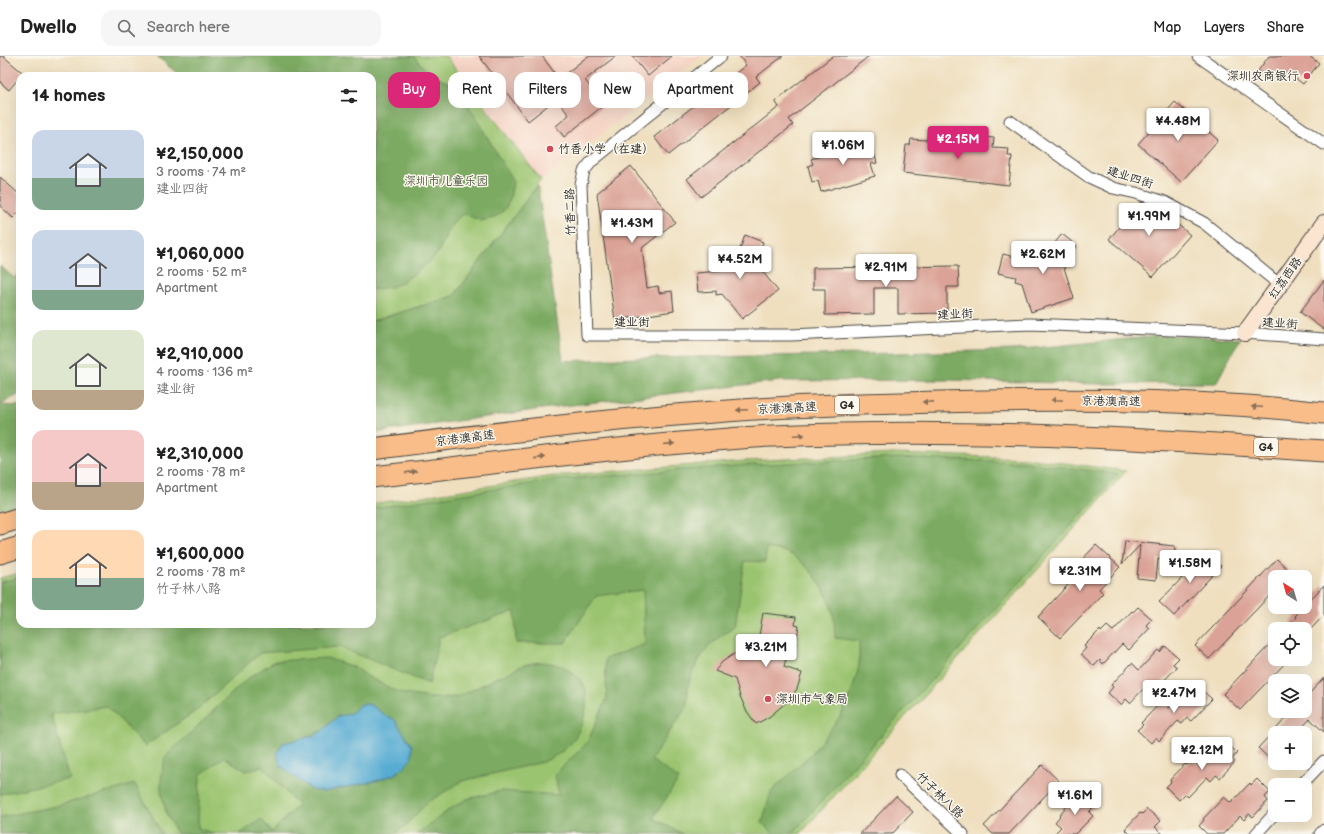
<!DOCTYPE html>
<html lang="en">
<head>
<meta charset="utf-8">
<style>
	body { margin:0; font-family:"Balsamiq Sans","LXGW WenKai TC",sans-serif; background:#f6f6f6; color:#222; height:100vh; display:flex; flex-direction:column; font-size:15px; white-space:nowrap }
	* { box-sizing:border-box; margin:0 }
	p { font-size:13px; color:#767676 }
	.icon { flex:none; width:22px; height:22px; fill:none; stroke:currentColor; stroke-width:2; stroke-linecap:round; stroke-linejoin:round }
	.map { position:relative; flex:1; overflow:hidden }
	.details { position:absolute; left:16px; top:16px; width:360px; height:556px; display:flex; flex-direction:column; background:#fff; border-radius:12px; box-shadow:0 4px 16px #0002 }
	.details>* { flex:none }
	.banner { position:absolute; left:388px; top:16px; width:380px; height:36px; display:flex; gap:8px }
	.needle { width:26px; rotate:323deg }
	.buttons { position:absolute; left:1268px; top:514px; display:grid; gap:8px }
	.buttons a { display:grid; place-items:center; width:44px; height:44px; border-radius:8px; background:#fff; box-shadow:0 4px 16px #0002; font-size:20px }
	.price { position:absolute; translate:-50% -34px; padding:0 9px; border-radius:4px; background:#fff; color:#222; font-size:13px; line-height:26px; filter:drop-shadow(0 1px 2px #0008) }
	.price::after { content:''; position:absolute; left:50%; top:24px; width:12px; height:9px; margin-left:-6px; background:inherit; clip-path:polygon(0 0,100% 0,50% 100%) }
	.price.selected { background:#db2777; color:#fff }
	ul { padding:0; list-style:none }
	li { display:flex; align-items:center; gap:12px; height:100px; padding:0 16px }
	li span { display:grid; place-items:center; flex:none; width:112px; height:80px; border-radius:12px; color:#555 }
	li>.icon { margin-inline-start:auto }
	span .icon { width:48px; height:48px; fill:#fffc; stroke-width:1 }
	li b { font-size:17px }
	h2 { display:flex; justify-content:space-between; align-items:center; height:48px; padding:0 16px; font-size:17px }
	.pill { padding:0 14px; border-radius:12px; background:#fff; box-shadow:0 4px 16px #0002; font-size:14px; line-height:36px }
	.pill.selected { background:#db2777; color:#fff }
	header { display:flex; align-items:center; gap:24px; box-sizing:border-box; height:56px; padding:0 20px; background:#fff; border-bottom:1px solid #e0e0e0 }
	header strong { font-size:19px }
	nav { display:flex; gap:22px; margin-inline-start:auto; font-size:14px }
	.search { width:280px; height:36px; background:#f6f6f6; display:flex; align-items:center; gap:10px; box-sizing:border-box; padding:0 14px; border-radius:12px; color:#767676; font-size:15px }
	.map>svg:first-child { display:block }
</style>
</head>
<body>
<header>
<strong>Dwello</strong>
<div class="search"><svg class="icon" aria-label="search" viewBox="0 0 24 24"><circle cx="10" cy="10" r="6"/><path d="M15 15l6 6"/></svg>Search here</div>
<nav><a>Map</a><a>Layers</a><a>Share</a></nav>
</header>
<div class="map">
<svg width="1324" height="778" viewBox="0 0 1324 778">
	<rect width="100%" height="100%" fill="#fbf7ec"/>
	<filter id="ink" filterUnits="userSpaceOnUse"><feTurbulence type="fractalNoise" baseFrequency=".025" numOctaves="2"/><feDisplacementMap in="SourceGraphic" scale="8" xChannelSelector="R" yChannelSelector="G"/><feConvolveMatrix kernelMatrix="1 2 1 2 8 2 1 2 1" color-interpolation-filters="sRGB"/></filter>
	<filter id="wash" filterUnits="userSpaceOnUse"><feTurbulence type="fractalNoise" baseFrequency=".012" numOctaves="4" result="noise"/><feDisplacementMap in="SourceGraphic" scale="16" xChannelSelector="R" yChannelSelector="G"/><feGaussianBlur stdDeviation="0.9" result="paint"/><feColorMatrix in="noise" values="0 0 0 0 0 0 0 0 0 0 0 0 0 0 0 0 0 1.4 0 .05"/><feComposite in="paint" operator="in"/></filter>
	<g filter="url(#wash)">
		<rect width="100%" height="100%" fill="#efdfbf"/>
		<!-- built -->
		<path fill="#f5d2c3" d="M 446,0 L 702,0 L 541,124 Z"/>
		<!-- green -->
		<g fill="#9bc470" stroke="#63784e">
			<path d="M 157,0 L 446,0 L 541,124 L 454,240 L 372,265 L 372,20 L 180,20 Z"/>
			<path d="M 892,398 L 1025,402 L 1126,415 L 800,778 L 0,778 L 0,522 L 20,517 L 20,568 L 372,568 L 372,448 L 554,420 L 745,405 Z"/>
		</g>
		<!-- forest -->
		<g fill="#7caa62" stroke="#546a46" fill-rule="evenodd">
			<path d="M 157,0 L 414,0 L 423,11 L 444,25 L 447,25 L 460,35 L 513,125 L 510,143 L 507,150 L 501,157 L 493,162 L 481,165 L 465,158 C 449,163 445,187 436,199 C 431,206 406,224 399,228 C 392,232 380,232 372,234 L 372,20 L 180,20 Z"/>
			<path d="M 537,130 L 538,133 L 563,305 L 639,302 L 820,299 L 1012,294 L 1170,279 L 1240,283 L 1216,327 L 1099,328 L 949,324 L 779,325 L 563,350 L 372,377 L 372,265 L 454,240 Z"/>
			<path d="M 0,210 L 14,222 L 20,216 L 20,338 L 0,348 Z"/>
			<path d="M 0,349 L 20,350 L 20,449 L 0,454 Z"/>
			<path d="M 892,402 L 1025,406 L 1118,418 L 792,778 L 774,778 L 762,767 L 771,736 L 812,697 L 828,677 L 841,659 L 852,635 L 859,610 L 859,585 L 835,582 C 834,573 835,563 832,554 C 827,534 809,508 790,498 C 784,494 774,494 767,492 L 765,506 L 745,505 L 735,571 L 722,579 L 709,590 L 699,604 L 692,617 L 688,631 L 687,650 L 651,704 L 679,723 L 653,762 L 683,778 L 417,778 L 450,753 L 467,743 L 501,735 L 559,739 L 555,718 L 587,687 L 607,642 L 605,603 L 645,588 L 643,534 L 596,540 L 565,587 L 516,587 L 515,555 L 439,581 L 429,628 L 339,591 L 260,597 L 197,654 L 145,690 L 107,650 L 51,658 L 70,723 L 0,738 L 0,526 L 20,521 L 20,568 L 372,568 L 372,452 L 554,424 L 745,409 Z"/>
			<path d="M 327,602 L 356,612 L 367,620 L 392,633 L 405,638 L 431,642 L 457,641 L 524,609 C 538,605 550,605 563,611 C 571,615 582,623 585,632 C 590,650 582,673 571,687 C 563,696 554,701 543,706 L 462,725 L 428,746 L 405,770 L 395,778 L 240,778 L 261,763 L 272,776 L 298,749 L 262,710 L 246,715 L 224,701 L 200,719 L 198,772 L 215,778 L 177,778 L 166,757 L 161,735 L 161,723 L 165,701 L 247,623 L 275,605 ZM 365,648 L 371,649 L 386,660 L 394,663 L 412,690 L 395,718 L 379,724 L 324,736 L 312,734 L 280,709 L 304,682 L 322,675 L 338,660 L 345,660 L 353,656 L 359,649 Z"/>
			<path d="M 135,728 L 162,778 L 0,778 L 0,761 L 57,750 Z"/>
		</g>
		<!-- water -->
		<path fill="#57acd3" stroke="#416c7f" d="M 365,648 L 371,649 L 386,660 L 394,663 L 412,690 L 412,702 L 405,710 L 395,718 L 379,724 L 324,736 L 312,734 L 290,718 L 280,709 L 277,697 L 283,687 L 313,680 L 322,675 L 338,660 L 345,659 L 353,656 L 359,649 Z"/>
		<g id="blocks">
			<!-- building -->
			<g fill="#dba397">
				<path d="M 0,0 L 3,0 L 23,17 L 9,34 L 0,26 Z"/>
				<path d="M 479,0 L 542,0 L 559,23 L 588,0 L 616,0 L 585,24 L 604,49 L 564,81 L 556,70 L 569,59 L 556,43 L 528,65 Z"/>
				<path d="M 632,0 L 672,0 L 648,20 Z"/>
				<path d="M 739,0 L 783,0 L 756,21 L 760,26 L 668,99 L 654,81 L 746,9 Z"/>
				<path d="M 833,0 L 869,0 L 789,63 L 793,69 L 701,141 L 687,123 L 779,51 L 775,45 Z"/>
				<path d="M 1269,0 L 1309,0 L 1319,7 L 1303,28 L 1295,22 L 1293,25 L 1278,15 L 1271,24 L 1258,15 Z"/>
				<path d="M 1175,46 L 1218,84 L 1181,126 L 1138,88 Z"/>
				<path d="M 928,75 L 941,76 L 940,86 L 956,88 L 980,90 L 981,81 L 994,82 L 993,92 L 1009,93 L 1008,100 L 1012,100 L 1009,129 L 903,117 L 906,89 L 910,89 L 911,83 L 927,84 Z"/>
				<path d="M 839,84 L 841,93 L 865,86 L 866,92 L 872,90 L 877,107 L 871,108 L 875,120 L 821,136 L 818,125 L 812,126 L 808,110 L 813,108 L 811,103 L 830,97 L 827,88 Z"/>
				<path d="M 631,110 L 675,166 L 642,192 L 647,232 L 658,230 L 659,237 L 672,235 L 674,255 L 615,264 L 597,137 Z"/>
				<path d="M 0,121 L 20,139 L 20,155 L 13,162 L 0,150 Z"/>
				<path d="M 1141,146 L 1158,151 L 1190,179 L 1153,221 L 1109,183 Z"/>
				<path d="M 1062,178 L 1077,190 L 1065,204 L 1069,207 L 1064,212 L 1074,242 L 1031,256 L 1022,227 L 1015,225 L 1016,221 L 998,217 L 1003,198 L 1026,204 L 1047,197 Z"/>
				<path d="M 745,179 L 763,186 L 757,203 L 761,204 L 758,210 L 778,235 L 742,263 L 722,238 L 716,239 L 716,235 L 698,236 L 696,217 L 720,215 L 737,202 Z"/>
				<path d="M 958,210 L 959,231 L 947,231 L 947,257 L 898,258 L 898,232 L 874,232 L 874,258 L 825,259 L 825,233 L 813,233 L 813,212 Z"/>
				<path d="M 1324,224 L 1324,274 L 1300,256 Z"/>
				<path d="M 1125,485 L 1175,490 L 1174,505 L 1158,503 L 1156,524 L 1137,522 L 1140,489 L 1122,508 Z"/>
				<path d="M 1096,489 L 1120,511 L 1099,533 L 1103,537 L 1060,582 L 1038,561 L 1080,516 L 1075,511 Z"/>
				<path d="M 1207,496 L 1221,510 L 1174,560 L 1159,546 Z"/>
				<path d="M 1277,503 L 1296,521 L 1275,521 L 1275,534 L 1209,603 L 1195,590 Z"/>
				<path d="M 1324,529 L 1324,559 L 1311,573 L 1285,573 L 1296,561 L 1295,560 L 1304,551 L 1305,551 L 1305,549 Z"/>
				<path d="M 1138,551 L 1152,563 L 1146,569 L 1150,572 L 1129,594 L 1122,588 L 1103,608 L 1100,604 L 1094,610 L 1081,598 L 1086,592 L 1084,590 L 1100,574 L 1101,576 L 1107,570 L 1113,575 L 1132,555 L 1133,556 Z"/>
				<path d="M 763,557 L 796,561 L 795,569 L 799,570 L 795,594 L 788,593 L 784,611 L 802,617 L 797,633 L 789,644 L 769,661 L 756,668 L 746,654 L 740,640 L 735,623 L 715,615 L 722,606 L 734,598 L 741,595 L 751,598 L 753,590 L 757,591 Z"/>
				<path d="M 1275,583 L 1275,603 L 1289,603 L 1240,654 L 1223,638 Z"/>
				<path d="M 1165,590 L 1179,602 L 1173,608 L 1177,611 L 1156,633 L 1149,627 L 1130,647 L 1126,643 L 1121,649 L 1108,637 L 1113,631 L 1111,629 L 1132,607 L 1139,614 L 1158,594 L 1160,596 Z"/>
				<path d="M 1324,622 L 1324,676 L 1310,663 L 1297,677 L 1275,677 L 1275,708 L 1258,692 L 1293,655 L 1305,655 L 1305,642 Z"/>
				<path d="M 1195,628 L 1212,643 L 1191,665 L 1187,662 L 1182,668 L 1178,665 L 1159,685 L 1156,681 L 1151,687 L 1137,674 L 1143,669 L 1141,667 L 1162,645 L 1169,652 L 1188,632 L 1190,633 Z"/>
				<path d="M 1224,684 L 1237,697 L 1232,703 L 1235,706 L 1220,722 L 1216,719 L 1211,725 L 1207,721 L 1188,741 L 1185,738 L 1179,744 L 1166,731 L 1171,726 L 1170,724 L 1185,708 L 1187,709 L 1192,704 L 1198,709 L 1217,689 L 1218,690 Z"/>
				<path d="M 1042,709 L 1059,725 L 1009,778 L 993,778 L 984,770 Z"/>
				<path d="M 1257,723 L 1270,736 L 1265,741 L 1268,745 L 1253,761 L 1249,758 L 1244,764 L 1240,760 L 1223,778 L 1207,778 L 1199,770 L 1204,764 L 1203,763 L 1224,741 L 1231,747 L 1250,727 L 1251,729 Z"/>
				<path d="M 1081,738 L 1095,750 L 1089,756 L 1093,760 L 1075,778 L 1054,778 L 1061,771 L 1055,766 L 1060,760 L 1059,759 L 1074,742 L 1076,744 Z"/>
				<path d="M 896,740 L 913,756 L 892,778 L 860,778 Z"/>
				<path d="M 1147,753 L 1161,765 L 1155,771 L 1163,778 L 1130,778 L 1125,773 L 1140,757 L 1142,758 Z"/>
			</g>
		</g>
	</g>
	<g filter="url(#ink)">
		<use href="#blocks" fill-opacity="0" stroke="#484641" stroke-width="1"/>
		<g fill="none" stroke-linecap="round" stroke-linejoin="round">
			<defs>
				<g id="street">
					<path d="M 721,0 L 592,105 L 584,115 L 581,129 L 587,279 L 791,279 L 1030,268 L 1245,277 L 1324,283"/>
					<path d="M 1198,0 L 1324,88"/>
					<path d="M 1010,65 L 1089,121 L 1113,132 L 1136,137 L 1165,146 L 1204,167 L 1280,229"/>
					<path d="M 900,719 L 963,778"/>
					<path d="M 1301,729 L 1324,705"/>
					<path d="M 1256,778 L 1275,757"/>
					<path d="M 1320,778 L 1324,774"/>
				</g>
				<path id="secondary" d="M 1245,277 L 1324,167"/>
				<g id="highway">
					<path d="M 372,393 C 481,379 591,365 701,357 C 795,349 890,347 984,345 C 1097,343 1211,344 1324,357"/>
					<path d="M 372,421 C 478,409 585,395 692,386 C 719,384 746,381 773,380 C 957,372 1141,382 1324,395"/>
					<path d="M 0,468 L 20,462"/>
					<path d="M 0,497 L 20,491"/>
				</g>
			</defs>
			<!-- street casing -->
			<use href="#street" stroke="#484641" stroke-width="13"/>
			<!-- secondary casing -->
			<use href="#secondary" stroke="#484641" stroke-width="18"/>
			<!-- highway casing -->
			<use href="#highway" stroke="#484641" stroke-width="23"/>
			<!-- street -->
			<use href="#street" stroke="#fff" stroke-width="11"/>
			<!-- secondary -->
			<use href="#secondary" stroke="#fce5d0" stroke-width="16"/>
			<!-- highway -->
			<use href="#highway" stroke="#f8bd89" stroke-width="21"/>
		</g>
		<!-- one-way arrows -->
		<defs><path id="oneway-solid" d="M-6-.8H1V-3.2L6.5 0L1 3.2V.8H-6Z"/></defs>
		<g fill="#876d55">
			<use href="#oneway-solid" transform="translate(1057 344) rotate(180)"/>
			<use href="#oneway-solid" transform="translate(928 346) rotate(179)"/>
			<use href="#oneway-solid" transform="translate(1257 351) rotate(-177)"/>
			<use href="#oneway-solid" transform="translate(742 354) rotate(177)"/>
			<use href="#oneway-solid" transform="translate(799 379) rotate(-2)"/>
			<use href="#oneway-solid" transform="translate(669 388) rotate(-5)"/>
			<use href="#oneway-solid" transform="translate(540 402) rotate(-6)"/>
			<use href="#oneway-solid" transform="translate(411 416) rotate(-7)"/>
		</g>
	</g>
	<!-- markers -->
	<g fill="#d1495b" stroke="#fbf7ec" stroke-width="1.5">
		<circle cx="1307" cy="20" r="4"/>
		<circle cx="550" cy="93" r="4"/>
		<circle cx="768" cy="643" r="4"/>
	</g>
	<g text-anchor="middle" stroke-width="3" stroke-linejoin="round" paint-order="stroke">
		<!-- shield labels -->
		<g fill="#fbf7ec" stroke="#696865" stroke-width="1">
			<rect x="835" y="340" width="24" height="18" rx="3"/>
			<rect x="1254" y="382" width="24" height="18" rx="3"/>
		</g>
		<g font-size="11" font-weight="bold" fill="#2b2b2b">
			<text x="847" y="353">G4</text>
			<text x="1266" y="395">G4</text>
		</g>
		<!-- poi labels -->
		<g font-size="12" fill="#2b2b2b" stroke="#fbf7ec" text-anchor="start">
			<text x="1299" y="24" text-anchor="end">深圳农商银行</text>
			<text x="558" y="97">竹香小学（在建）</text>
			<text x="776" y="647">深圳市气象局</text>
		</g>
		<!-- street labels -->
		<g font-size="12" fill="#2b2b2b" stroke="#fbf7ec">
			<text transform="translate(1130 121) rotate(18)" y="4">建业四街</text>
			<text transform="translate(570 156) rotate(-91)" y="4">竹香二路</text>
			<text transform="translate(1285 222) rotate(-55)" y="4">红荔西路</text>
			<text transform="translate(955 258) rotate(-3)" y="4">建业街</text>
			<text x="632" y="270">建业街</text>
			<text transform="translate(1280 267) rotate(4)" y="4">建业街</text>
			<text transform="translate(1111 345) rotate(1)" y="4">京港澳高速</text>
			<text transform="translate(787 352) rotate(-3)" y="4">京港澳高速</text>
			<text transform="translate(465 382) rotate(-7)" y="4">京港澳高速</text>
			<text transform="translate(940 739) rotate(44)" y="4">竹子林八路</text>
		</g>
		<!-- park labels -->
		<g font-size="12" fill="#4d5940" stroke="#fbf7ec">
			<text x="446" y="129">深圳市儿童乐园</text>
		</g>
	</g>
</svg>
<div class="buttons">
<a><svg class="needle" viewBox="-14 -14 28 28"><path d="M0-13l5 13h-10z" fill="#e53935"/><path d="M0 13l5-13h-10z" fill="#767676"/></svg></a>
<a><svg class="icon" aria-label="locate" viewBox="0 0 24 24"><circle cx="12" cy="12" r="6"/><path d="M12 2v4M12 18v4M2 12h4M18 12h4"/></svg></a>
<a><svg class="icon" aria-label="layers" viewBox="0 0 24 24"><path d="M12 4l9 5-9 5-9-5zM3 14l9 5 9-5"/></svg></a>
<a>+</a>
<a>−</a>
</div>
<b class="price" style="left:1178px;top:86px">¥4.48M</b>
<b class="price selected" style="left:958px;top:104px">¥2.15M</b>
<b class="price" style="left:843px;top:110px">¥1.06M</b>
<b class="price" style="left:1149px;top:181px">¥1.99M</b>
<b class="price" style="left:632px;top:188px">¥1.43M</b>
<b class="price" style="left:1043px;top:219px">¥2.62M</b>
<b class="price" style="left:740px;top:224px">¥4.52M</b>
<b class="price" style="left:886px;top:232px">¥2.91M</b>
<b class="price" style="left:1190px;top:528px">¥1.58M</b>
<b class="price" style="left:1080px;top:536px">¥2.31M</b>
<b class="price" style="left:766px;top:612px">¥3.21M</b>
<b class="price" style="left:1174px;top:658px">¥2.47M</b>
<b class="price" style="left:1202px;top:715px">¥2.12M</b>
<b class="price" style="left:1075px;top:760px">¥1.6M</b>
<div class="banner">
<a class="pill selected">Buy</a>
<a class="pill">Rent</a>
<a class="pill">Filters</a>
<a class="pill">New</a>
<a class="pill">Apartment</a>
</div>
<section class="details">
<h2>14 homes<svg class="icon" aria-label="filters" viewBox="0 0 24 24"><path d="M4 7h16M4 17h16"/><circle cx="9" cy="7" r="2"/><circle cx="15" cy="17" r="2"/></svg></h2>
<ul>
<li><span style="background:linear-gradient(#c9d6e8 60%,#7fa58c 0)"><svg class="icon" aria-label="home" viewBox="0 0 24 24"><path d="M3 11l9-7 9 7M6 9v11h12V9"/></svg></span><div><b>¥2,150,000</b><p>3 rooms · 74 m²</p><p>建业四街</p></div></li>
<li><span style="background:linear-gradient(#c9d6e8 75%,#7fa58c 0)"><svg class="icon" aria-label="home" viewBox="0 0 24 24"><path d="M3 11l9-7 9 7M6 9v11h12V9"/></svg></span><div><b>¥1,060,000</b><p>2 rooms · 52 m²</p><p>Apartment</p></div></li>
<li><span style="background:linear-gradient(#dfe7d0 75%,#b9a48a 0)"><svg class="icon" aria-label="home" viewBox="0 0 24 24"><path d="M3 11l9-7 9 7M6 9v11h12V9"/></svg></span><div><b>¥2,910,000</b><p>4 rooms · 136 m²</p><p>建业街</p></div></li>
<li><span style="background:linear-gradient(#f6c9c9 65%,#b9a48a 0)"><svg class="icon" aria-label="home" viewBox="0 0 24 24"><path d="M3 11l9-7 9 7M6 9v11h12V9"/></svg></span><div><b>¥2,310,000</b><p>2 rooms · 78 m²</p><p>Apartment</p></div></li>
<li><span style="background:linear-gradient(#ffd9b3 60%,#7fa58c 0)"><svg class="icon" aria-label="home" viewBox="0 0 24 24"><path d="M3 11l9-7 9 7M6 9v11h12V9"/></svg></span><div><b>¥1,600,000</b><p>2 rooms · 78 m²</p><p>竹子林八路</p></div></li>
</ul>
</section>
</div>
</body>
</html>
